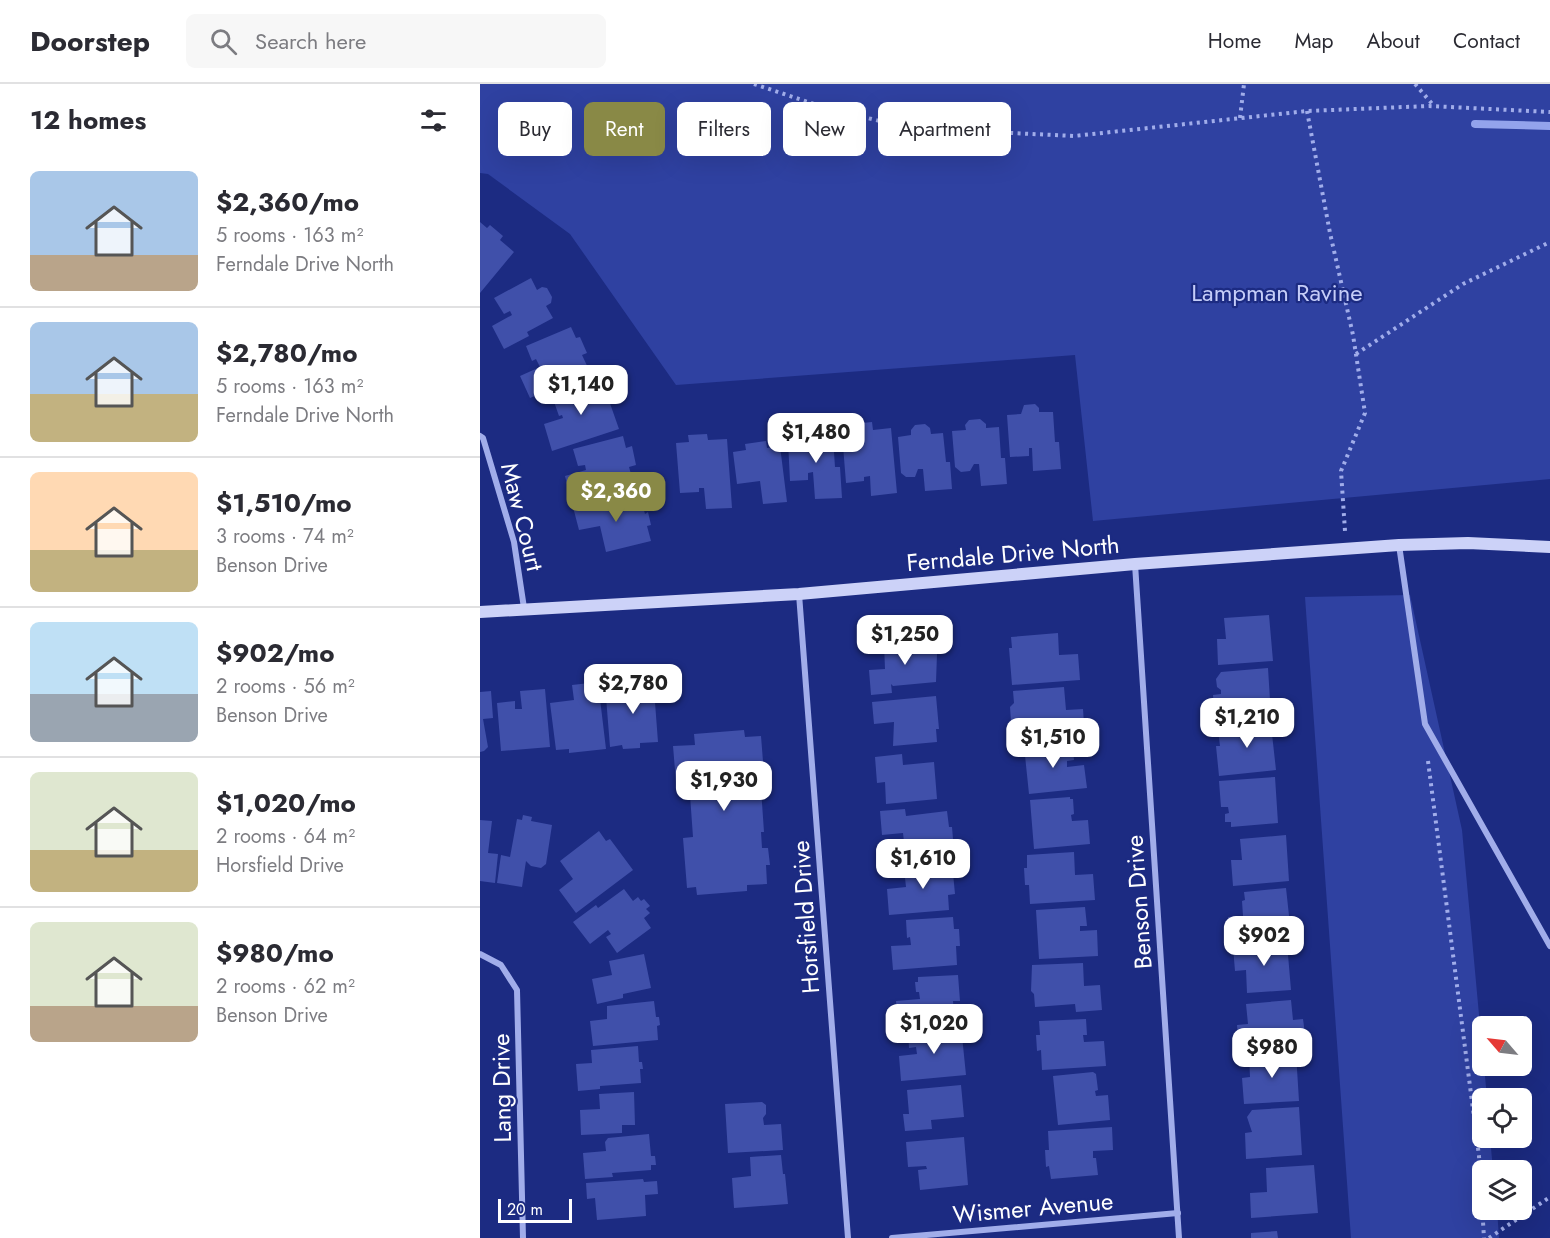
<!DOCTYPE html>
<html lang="en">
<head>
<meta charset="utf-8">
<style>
	body { margin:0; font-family:Jost,sans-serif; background:#f7f7f7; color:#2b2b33; height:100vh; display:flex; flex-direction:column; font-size:22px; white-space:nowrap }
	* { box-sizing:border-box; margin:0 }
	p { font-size:20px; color:#7c7c81 }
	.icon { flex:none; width:33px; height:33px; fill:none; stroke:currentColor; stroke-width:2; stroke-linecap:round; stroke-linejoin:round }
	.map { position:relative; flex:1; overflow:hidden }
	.details { display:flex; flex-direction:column; background:#fff; width:480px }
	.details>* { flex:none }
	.top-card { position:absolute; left:18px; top:18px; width:570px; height:54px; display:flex; gap:12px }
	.needle { width:39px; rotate:298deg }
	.tools { position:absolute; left:992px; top:932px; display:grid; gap:12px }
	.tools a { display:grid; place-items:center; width:60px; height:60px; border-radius:9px; background:#fff; box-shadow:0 6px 24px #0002; font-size:30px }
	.scale { position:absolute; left:18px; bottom:15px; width:74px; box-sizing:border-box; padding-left:6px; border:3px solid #fff; border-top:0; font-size:16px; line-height:21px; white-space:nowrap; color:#fff; -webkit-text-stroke:4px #1c2b82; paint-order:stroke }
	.price { position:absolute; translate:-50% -51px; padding:0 14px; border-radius:12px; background:#fff; color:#222; font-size:20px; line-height:39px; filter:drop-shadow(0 2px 3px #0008) }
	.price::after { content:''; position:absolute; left:50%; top:36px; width:18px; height:14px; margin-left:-9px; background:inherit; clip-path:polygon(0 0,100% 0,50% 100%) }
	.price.selected { background:#898946; color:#fff }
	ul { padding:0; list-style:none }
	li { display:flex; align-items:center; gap:18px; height:150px; padding:0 30px }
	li+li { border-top:2px solid #e1e1e2 }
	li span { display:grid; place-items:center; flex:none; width:168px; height:120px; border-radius:9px; color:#555 }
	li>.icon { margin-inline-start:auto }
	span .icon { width:72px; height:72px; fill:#fffc; stroke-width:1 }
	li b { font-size:26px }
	h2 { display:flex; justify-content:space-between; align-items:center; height:72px; padding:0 30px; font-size:26px }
	.chip { padding:0 21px; border-radius:9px; background:#fff; box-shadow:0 6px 24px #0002; font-size:21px; line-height:54px }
	.chip.selected { background:#898946; color:#fff }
	header { display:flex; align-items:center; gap:36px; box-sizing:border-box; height:84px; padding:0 30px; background:#fff; border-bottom:2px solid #e1e1e2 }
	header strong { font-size:28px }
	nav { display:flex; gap:33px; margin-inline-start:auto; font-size:21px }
	.search { width:420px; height:54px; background:#f7f7f7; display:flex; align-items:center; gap:15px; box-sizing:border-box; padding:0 21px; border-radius:9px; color:#7c7c81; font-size:22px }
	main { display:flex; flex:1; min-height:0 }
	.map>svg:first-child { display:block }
</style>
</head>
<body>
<header>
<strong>Doorstep</strong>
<div class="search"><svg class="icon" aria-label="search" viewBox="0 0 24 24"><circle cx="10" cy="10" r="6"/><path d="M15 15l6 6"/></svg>Search here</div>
<nav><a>Home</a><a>Map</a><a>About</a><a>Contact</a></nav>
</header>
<main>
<section class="details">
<h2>12 homes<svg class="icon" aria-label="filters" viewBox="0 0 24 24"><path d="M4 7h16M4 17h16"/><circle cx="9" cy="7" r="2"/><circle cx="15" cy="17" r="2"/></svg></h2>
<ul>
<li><span style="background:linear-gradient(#a9c7e8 70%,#b9a48a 0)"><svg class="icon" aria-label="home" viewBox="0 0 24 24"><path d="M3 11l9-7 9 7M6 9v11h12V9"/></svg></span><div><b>$2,360/mo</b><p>5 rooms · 163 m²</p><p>Ferndale Drive North</p></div></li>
<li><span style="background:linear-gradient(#a9c7e8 60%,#c2b280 0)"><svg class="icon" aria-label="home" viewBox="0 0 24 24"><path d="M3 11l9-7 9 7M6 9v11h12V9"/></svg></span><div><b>$2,780/mo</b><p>5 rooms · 163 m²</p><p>Ferndale Drive North</p></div></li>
<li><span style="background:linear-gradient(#ffd9b3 65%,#c2b280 0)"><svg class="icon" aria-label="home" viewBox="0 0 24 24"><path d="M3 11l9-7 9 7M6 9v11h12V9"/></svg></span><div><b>$1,510/mo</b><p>3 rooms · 74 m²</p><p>Benson Drive</p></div></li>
<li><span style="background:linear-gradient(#bfe0f5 60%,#9aa5b1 0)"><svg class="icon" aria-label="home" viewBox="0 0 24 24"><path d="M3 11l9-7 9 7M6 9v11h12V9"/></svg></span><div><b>$902/mo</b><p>2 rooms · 56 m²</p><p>Benson Drive</p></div></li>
<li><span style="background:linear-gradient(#dfe7d0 65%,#c2b280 0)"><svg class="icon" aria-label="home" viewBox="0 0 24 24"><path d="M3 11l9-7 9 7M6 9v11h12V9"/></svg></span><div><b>$1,020/mo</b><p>2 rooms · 64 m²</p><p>Horsfield Drive</p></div></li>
<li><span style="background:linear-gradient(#dfe7d0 70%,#b9a48a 0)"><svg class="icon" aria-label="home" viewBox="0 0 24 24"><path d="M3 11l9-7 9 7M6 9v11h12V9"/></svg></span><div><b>$980/mo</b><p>2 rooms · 62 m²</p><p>Benson Drive</p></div></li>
</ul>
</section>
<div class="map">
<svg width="1070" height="1154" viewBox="0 0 1070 1154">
	<rect width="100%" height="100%" fill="#1c2b82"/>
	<!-- green -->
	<g fill="#2f41a1">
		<path d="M 0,0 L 1070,0 L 1070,395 L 613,437 L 595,271 L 196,301 L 90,150 L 8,90 L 0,89 Z"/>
		<path d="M 930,511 L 982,746 L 1002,963 L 1002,981 L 1004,981 L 1007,1014 L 1002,1014 L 1002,1053 L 1010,1053 L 1013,1086 L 1002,1086 L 1002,1125 L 1017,1125 L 1019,1154 L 871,1154 L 825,513 Z"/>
	</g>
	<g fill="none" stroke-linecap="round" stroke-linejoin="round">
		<!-- stream -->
		<path stroke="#93a3ec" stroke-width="8" d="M 995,40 L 1070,42"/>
	</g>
	<!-- building -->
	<g fill="#4050aa">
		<path d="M 0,138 L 7,144 L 10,141 L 23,152 L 20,156 L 34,168 L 0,209 Z"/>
		<path d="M 51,194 L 57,206 L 62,203 L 67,204 L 72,213 L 71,219 L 66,222 L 73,234 L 47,248 L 49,252 L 24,265 L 12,242 L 32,231 L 30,227 L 24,230 L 14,214 Z"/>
		<path d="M 91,243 L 96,254 L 100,253 L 107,269 L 102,271 L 110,288 L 50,314 L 40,292 L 60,283 L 56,275 L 52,277 L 46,262 Z"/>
		<path d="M 119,297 L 123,309 L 126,308 L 139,345 L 72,367 L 64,340 L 83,334 L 82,331 L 79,332 L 72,312 Z"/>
		<path d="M 555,320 L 559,324 L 559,328 L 573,328 L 575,358 L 579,358 L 581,385 L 553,387 L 552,364 L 549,364 L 549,372 L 530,373 L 527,331 L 541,330 L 544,321 Z"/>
		<path d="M 500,335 L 506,340 L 506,344 L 519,343 L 521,374 L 525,374 L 527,400 L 501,402 L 499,380 L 494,380 L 490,387 L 481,388 L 475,383 L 472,347 L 486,346 L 485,341 L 489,336 Z"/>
		<path d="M 392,338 L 393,346 L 411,344 L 417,409 L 391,412 L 390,392 L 384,393 L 384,397 L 366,399 L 362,349 L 374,348 L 373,340 Z"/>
		<path d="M 445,340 L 450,344 L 451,350 L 463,349 L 466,378 L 470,378 L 472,405 L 445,407 L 443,385 L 438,385 L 435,393 L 426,393 L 421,389 L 418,353 L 431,351 L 431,346 L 435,341 Z"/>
		<path d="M 335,345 L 340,350 L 340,354 L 353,354 L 355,383 L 360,383 L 362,414 L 335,415 L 333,388 L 328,389 L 328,396 L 310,397 L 308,357 L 320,356 L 320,350 L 324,346 Z"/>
		<path d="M 227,350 L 228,356 L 247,355 L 252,424 L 226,425 L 224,404 L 219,404 L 219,408 L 200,409 L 196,359 L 209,358 L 208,351 Z"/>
		<path d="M 143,352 L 146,364 L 152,362 L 156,381 L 149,383 L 154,401 L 91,417 L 85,392 L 106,386 L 105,381 L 98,382 L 93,365 Z"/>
		<path d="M 286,357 L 287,364 L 300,362 L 307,418 L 283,420 L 280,397 L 257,400 L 253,368 L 266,366 L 265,360 Z"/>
		<path d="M 161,415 L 165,430 L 168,428 L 171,441 L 167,442 L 171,457 L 126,468 L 120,442 L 99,446 L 93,423 L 120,417 L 122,424 Z"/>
		<path d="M 789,531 L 793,577 L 738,581 L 737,555 L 746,555 L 744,534 Z"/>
		<path d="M 578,549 L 579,571 L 598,570 L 600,596 L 532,601 L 529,564 L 532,564 L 531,553 Z"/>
		<path d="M 452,555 L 453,567 L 457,570 L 456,598 L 413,602 L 411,600 L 412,609 L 391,611 L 389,586 L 405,585 L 404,560 Z"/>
		<path d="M 788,584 L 791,632 L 735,636 L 733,611 L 741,610 L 741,606 L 737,603 L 736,595 L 741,588 Z"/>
		<path d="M 173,592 L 178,658 L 160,659 L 160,664 L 143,665 L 142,661 L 130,663 L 126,613 L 144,611 L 145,616 L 150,615 L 148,594 Z"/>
		<path d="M 118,598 L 126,665 L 89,669 L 89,665 L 76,666 L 70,619 L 94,616 L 92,601 Z"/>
		<path d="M 584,603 L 586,626 L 603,625 L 605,654 L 573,656 L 573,649 L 532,652 L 530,623 L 534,619 L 533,607 Z"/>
		<path d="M 65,605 L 70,663 L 21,667 L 17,619 L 35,617 L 35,625 L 42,625 L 40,607 Z"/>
		<path d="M 11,607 L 13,634 L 3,635 L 8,663 L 4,667 L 0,668 L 0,608 Z"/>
		<path d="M 456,612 L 459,645 L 456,645 L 457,658 L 413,662 L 414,638 L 394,640 L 392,618 Z"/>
		<path d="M 803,638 L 804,649 L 792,650 L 796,686 L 739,692 L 736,662 L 740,662 L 738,646 Z"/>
		<path d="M 264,646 L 265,653 L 281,652 L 284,690 L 280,690 L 284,748 L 281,748 L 282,764 L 288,764 L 290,781 L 286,781 L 287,800 L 267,801 L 267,807 L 217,811 L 216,803 L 207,804 L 203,754 L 213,753 L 209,697 L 196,698 L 193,662 L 215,661 L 214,650 Z"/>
		<path d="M 592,658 L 594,676 L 587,677 L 587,683 L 604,681 L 607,704 L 549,710 L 544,662 Z"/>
		<path d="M 422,670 L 423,681 L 454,678 L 457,715 L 406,720 L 405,698 L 397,699 L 395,673 Z"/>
		<path d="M 795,693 L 798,739 L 751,743 L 751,738 L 745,738 L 745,730 L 749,729 L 748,723 L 741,723 L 739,697 Z"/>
		<path d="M 590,713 L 590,715 L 593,715 L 594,730 L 591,731 L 592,737 L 608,736 L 610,760 L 554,765 L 550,716 Z"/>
		<path d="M 425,725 L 426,732 L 467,727 L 469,743 L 472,743 L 473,755 L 469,756 L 471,771 L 426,776 L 423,749 L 402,751 L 400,727 Z"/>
		<path d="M 43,731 L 52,733 L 51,737 L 72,741 L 66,780 L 61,784 L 51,782 L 46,777 L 42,803 L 17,799 L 21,771 L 30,773 L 37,735 L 42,736 Z"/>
		<path d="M 0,736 L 12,737 L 8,769 L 18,770 L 15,799 L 0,797 Z"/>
		<path d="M 119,747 L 126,757 L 130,755 L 153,786 L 96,829 L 79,806 L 93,795 L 80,777 Z"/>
		<path d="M 806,751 L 809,797 L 753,802 L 751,776 L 762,776 L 760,755 Z"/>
		<path d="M 594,768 L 595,791 L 613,790 L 615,816 L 550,820 L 549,801 L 545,801 L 544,784 L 547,784 L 547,771 Z"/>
		<path d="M 465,777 L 466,790 L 473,789 L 475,810 L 468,811 L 469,826 L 409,831 L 407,805 L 426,803 L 425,794 L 429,793 L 428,781 Z"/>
		<path d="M 806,804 L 811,850 L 779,853 L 779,858 L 751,860 L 748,833 L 763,832 L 762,817 L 765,816 L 764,808 Z"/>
		<path d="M 144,805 L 153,817 L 158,813 L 161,817 L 164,815 L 170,822 L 166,825 L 170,829 L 164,834 L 171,844 L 137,869 L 126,853 L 131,850 L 128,846 L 110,860 L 93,838 L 116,821 L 118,824 Z"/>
		<path d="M 605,823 L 607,842 L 600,842 L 600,847 L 617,846 L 618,872 L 559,875 L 556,826 Z"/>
		<path d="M 473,833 L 474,845 L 479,845 L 480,862 L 476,862 L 477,881 L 413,886 L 411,862 L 431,861 L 430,853 L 427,854 L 426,836 Z"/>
		<path d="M 807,859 L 811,906 L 767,909 L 766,886 L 755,887 L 753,863 Z"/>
		<path d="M 164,870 L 171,904 L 143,910 L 143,914 L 117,920 L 112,895 L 132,891 L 129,877 Z"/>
		<path d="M 603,879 L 604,902 L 620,901 L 622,926 L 596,928 L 595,920 L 555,923 L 554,910 L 551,907 L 552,881 Z"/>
		<path d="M 478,891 L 480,917 L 473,917 L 474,930 L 445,933 L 445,939 L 418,941 L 416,917 L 440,915 L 439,908 L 436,908 L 435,898 L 438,898 L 438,893 Z"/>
		<path d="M 811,916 L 813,936 L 823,935 L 825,950 L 815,951 L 816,961 L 759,966 L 757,941 L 768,940 L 766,920 Z"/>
		<path d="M 174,917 L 176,933 L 179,933 L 180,941 L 177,942 L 178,956 L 113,962 L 110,937 L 127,935 L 127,922 Z"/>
		<path d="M 606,935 L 607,951 L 603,951 L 604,958 L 624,957 L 626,982 L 562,986 L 561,966 L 557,967 L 556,951 L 560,951 L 559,937 Z"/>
		<path d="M 481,942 L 486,991 L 421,997 L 419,972 L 437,970 L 436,963 L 429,964 L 428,947 Z"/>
		<path d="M 158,962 L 159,978 L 162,978 L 163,985 L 160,985 L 161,999 L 120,1002 L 120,1005 L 98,1007 L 96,980 L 112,979 L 111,966 Z"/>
		<path d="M 816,969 L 819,1017 L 764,1020 L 762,994 L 770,993 L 769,972 Z"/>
		<path d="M 613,988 L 616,990 L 618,1006 L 615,1007 L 616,1012 L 628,1011 L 630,1036 L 578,1041 L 573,992 Z"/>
		<path d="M 481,1001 L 484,1033 L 451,1036 L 452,1045 L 425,1047 L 423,1030 L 429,1030 L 427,1006 Z"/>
		<path d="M 154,1008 L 155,1041 L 142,1041 L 142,1049 L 101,1051 L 100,1026 L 120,1025 L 119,1010 Z"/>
		<path d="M 282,1018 L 286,1021 L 286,1030 L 283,1034 L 284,1041 L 301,1040 L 303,1066 L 248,1069 L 245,1020 Z"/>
		<path d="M 819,1023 L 822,1071 L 766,1075 L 765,1049 L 772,1048 L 767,1033 L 772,1026 Z"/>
		<path d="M 632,1043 L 633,1066 L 613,1067 L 613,1074 L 616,1074 L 618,1091 L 571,1095 L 569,1082 L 566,1083 L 565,1066 L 569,1066 L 568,1047 Z"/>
		<path d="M 169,1050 L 171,1072 L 175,1072 L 176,1081 L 171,1081 L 171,1086 L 132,1089 L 133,1093 L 105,1095 L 103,1069 L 126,1067 L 125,1058 L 128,1054 Z"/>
		<path d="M 484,1053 L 488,1101 L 440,1106 L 438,1086 L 447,1085 L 446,1082 L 428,1083 L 426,1058 Z"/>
		<path d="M 301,1071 L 303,1090 L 305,1090 L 308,1120 L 254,1124 L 252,1094 L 271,1092 L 270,1073 Z"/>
		<path d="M 834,1081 L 838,1129 L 771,1134 L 770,1109 L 787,1108 L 786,1084 Z"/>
		<path d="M 163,1095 L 164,1098 L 177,1097 L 178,1110 L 165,1111 L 166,1132 L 117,1136 L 115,1114 L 107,1115 L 106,1099 Z"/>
		<path d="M 797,1147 L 798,1154 L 771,1154 L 771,1149 Z"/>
	</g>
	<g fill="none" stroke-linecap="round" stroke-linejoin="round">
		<!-- path -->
		<g stroke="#a1adea" stroke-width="4" stroke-dasharray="3 4.5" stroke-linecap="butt">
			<path d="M 274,0 L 343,23 L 428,44 L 594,52 L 827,27 L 949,22 L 1070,28"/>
			<path d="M 935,0 L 954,22"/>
			<path d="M 827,27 L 850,149 L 873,251 L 885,329 L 861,387 L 865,447"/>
			<path d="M 760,34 L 764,0"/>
			<path d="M 876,270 L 983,200 L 1070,158"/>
			<path d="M 948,677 L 999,1072 L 1004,1154"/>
			<path d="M 1009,1154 L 1070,1113"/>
		</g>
		<!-- street -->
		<g stroke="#a1adea" stroke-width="6">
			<path d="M 0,352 L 3,354 L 34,458 L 44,524"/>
			<path d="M 919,461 L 945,640 L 1070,862"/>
			<path d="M 655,480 L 699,1154"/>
			<path d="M 319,510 L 368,1154"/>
			<path d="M 0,870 L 21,881 L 37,906 L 43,1154"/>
			<path d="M 412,1154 L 698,1129"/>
		</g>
		<!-- secondary -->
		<path stroke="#ccd2f8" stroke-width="12" d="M 0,528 L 319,510 L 655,480 L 919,461 L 988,459 L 1070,463"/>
	</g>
	<g text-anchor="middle" stroke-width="4.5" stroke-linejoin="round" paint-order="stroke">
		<!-- park labels -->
		<g font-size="24" fill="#c5cdf8" stroke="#1c2b82">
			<text x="797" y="217">Lampman Ravine</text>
		</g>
		<!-- street labels -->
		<g font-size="24" fill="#fff" stroke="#1c2b82">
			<text transform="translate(42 433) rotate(76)" y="8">Maw Court</text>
			<text transform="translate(533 470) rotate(-5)" y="8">Ferndale Drive North</text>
			<text transform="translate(659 818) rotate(-94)" y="8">Benson Drive</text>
			<text transform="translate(326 833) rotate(-94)" y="8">Horsfield Drive</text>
			<text transform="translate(22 1004) rotate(-91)" y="8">Lang Drive</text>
			<text transform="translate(553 1124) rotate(-5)" y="8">Wismer Avenue</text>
		</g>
	</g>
</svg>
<div class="tools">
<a><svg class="needle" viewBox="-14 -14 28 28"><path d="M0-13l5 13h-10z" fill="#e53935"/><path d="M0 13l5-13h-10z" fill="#7c7c81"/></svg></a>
<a><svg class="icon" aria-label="locate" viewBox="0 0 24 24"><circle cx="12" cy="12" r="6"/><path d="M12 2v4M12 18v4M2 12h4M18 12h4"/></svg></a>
<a><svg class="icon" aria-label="layers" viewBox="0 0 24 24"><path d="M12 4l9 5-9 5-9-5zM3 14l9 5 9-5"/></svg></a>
</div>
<div class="scale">20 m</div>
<b class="price" style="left:101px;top:332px">$1,140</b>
<b class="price" style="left:336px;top:380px">$1,480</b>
<b class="price selected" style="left:136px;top:439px">$2,360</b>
<b class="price" style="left:425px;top:582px">$1,250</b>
<b class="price" style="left:153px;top:631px">$2,780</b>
<b class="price" style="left:767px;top:665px">$1,210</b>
<b class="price" style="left:573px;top:685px">$1,510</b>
<b class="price" style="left:244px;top:728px">$1,930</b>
<b class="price" style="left:443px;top:806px">$1,610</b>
<b class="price" style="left:784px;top:883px">$902</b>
<b class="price" style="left:454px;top:971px">$1,020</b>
<b class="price" style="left:792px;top:995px">$980</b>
<div class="top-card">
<a class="chip">Buy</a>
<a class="chip selected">Rent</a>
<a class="chip">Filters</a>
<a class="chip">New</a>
<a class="chip">Apartment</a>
</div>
</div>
</main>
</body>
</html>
